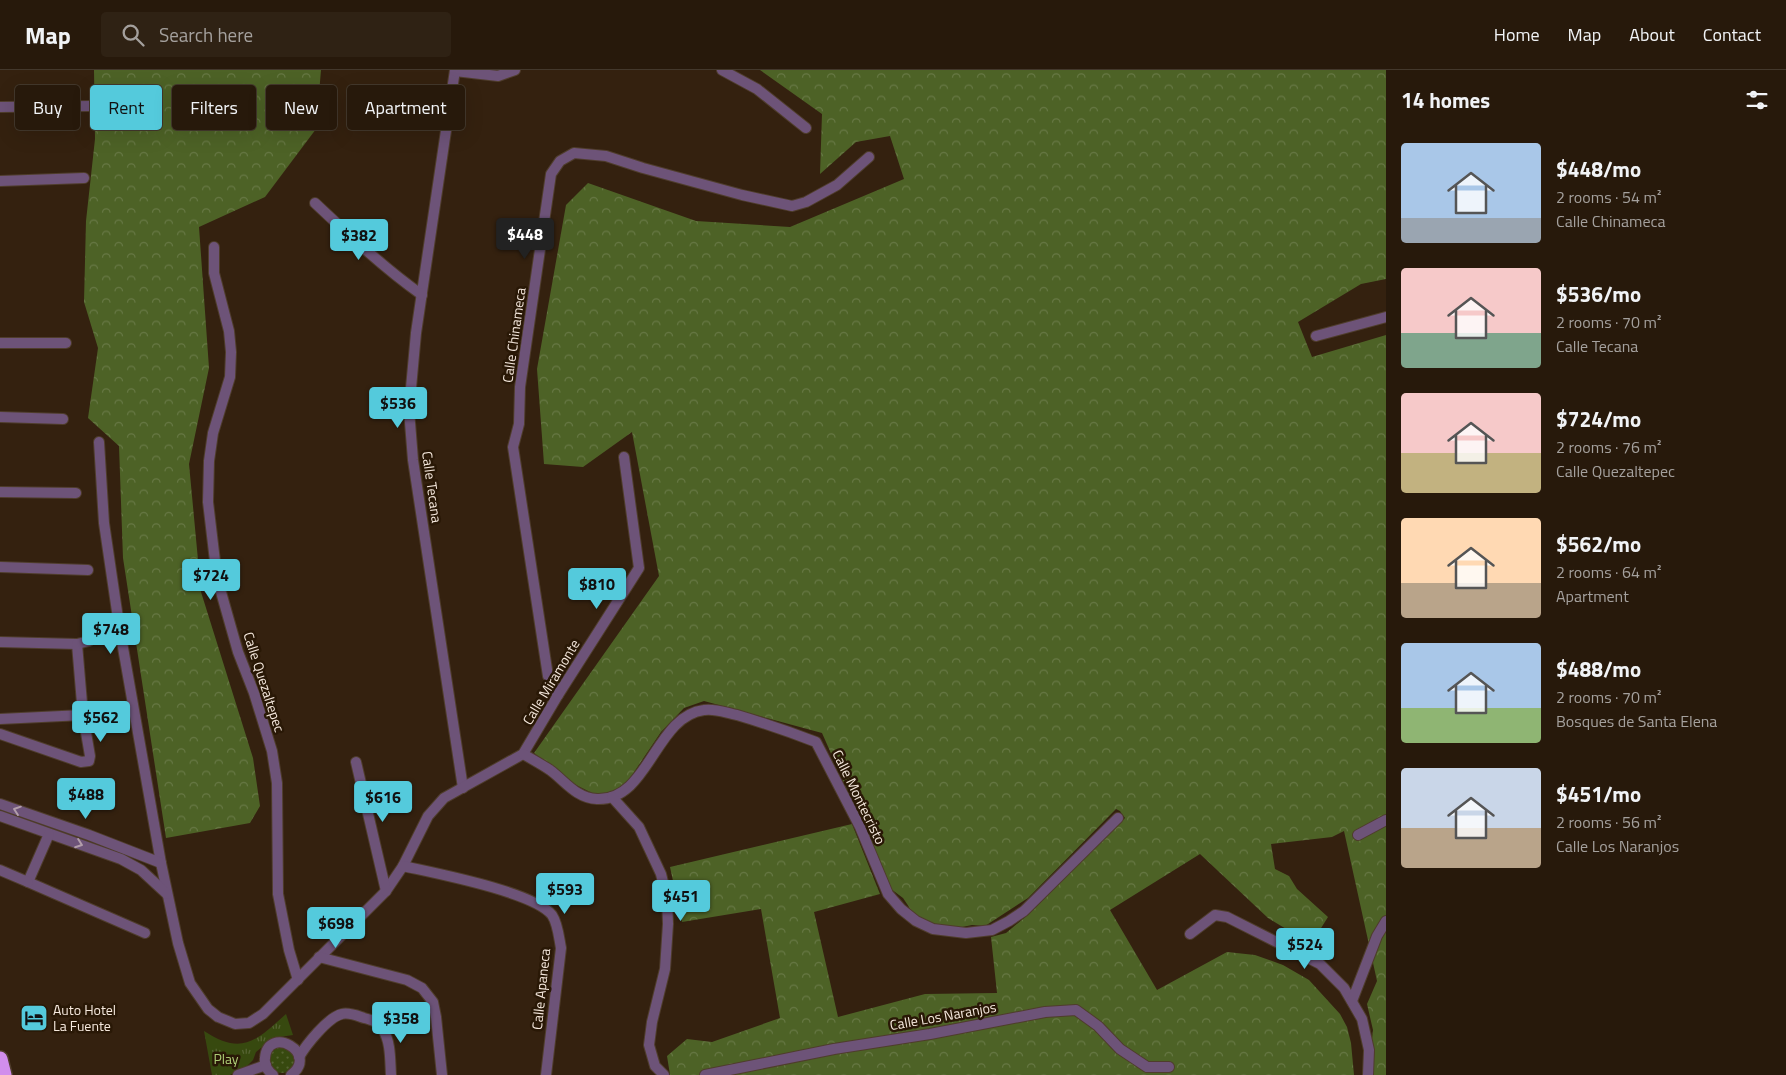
<!DOCTYPE html>
<html lang="en">
<head>
<meta charset="utf-8">
<style>
	body { margin:0; font-family:"Titillium Web",sans-serif; background:#2f2214; color:#f1f3f6; height:100vh; display:flex; flex-direction:column; font-size:19px; white-space:nowrap }
	* { box-sizing:border-box; margin:0 }
	p { font-size:16px; color:#a4a09d }
	.icon { flex:none; width:28px; height:28px; fill:none; stroke:currentColor; stroke-width:2; stroke-linecap:round; stroke-linejoin:round }
	.map { position:relative; flex:1; overflow:hidden }
	.drawer { display:flex; flex-direction:column; background:#27190b; width:400px }
	.drawer>* { flex:none }
	.hud { position:absolute; left:15px; top:15px; width:475px; height:45px; display:flex; gap:10px }
	.price { position:absolute; translate:-50% -42px; padding:0 11px; border-radius:5px; background:#54cadc; color:#111; font-size:16px; line-height:32px; filter:drop-shadow(0 1px 2px #0008) }
	.price::after { content:''; position:absolute; left:50%; top:30px; width:15px; height:11px; margin-left:-8px; background:inherit; clip-path:polygon(0 0,100% 0,50% 100%) }
	.price.on { background:#222; color:#fff }
	ul { padding:0; list-style:none }
	li { display:flex; align-items:center; gap:15px; height:125px; padding:0 15px }
	li span { display:grid; place-items:center; flex:none; width:140px; height:100px; border-radius:5px; color:#555 }
	li>.icon { margin-inline-start:auto }
	span .icon { width:60px; height:60px; fill:#fffc; stroke-width:1 }
	li b { font-size:21px }
	h2 { display:flex; justify-content:space-between; align-items:center; height:60px; padding:0 15px; font-size:21px }
	.chip { padding:0 18px; border-radius:5px; background:#27190b; box-shadow:0 5px 20px #0002,0 0 0 1px #43382c; font-size:18px; line-height:45px }
	.chip.on { background:#54cadc; color:#111 }
	header { display:flex; align-items:center; gap:30px; box-sizing:border-box; height:70px; padding:0 25px; background:#27190b; border-bottom:1px solid #43382c }
	header strong { font-size:24px }
	nav { display:flex; gap:28px; margin-inline-start:auto; font-size:18px }
	.search { width:350px; height:45px; background:#2f2214; display:flex; align-items:center; gap:12px; box-sizing:border-box; padding:0 18px; border-radius:5px; color:#a4a09d; font-size:19px }
	main { display:flex; flex:1; min-height:0 }
	.map>svg:first-child { display:block }
</style>
</head>
<body>
<header>
<strong>Map</strong>
<div class="search"><svg class="icon" aria-label="search" viewBox="0 0 24 24"><circle cx="10" cy="10" r="6"/><path d="M15 15l6 6"/></svg>Search here</div>
<nav><a>Home</a><a>Map</a><a>About</a><a>Contact</a></nav>
</header>
<main>
<div class="map">
<svg width="1386" height="1005" viewBox="0 0 1386 1005">
	<defs>
		<pattern id="grass-dots" width="8" height="8" patternUnits="userSpaceOnUse" patternTransform="scale(1.25)"><rect width="8" height="8" fill="#37490f"/><path d="M2 2h.1M6 6h.1" fill="none" stroke="#556332" stroke-width="1.8" stroke-linecap="round"/></pattern>
		<pattern id="forest-crowns" width="20" height="18" patternUnits="userSpaceOnUse" patternTransform="scale(1.25)"><rect width="20" height="18" fill="#4d6226"/><path d="M2 6a3 3 0 1 1 6 0M12 15a3 3 0 1 1 6 0" fill="none" stroke="#677845"/></pattern>
		<pattern id="park-tufts" width="24" height="20" patternUnits="userSpaceOnUse" patternTransform="scale(1.25)"><rect width="24" height="20" fill="#37490f"/><path d="M3 7l-1-3M5 7V3M7 7l1-3M15 17l-1-3M17 17v-4M19 17l1-3" fill="none" stroke="#556332"/></pattern>
	</defs>
	<rect width="100%" height="100%" fill="#34210f"/>
	<!-- grass -->
	<circle fill="url(#grass-dots)" cx="282" cy="990" r="13"/>
	<!-- forest -->
	<g fill="url(#forest-crowns)">
		<path d="M 94,0 L 321,0 L 316,59 L 265,127 L 199,157 L 209,298 L 189,394 L 201,522 L 253,688 L 260,736 L 250,753 L 166,768 L 123,488 L 119,376 L 88,348 L 98,278 L 84,232 L 86,151 L 95,69 Z"/>
		<path d="M 760,0 L 1386,0 L 1386,209 L 1361,214 L 1298,252 L 1312,287 L 1386,265 L 1386,1005 L 1368,1005 L 1373,960 L 1367,934 L 1377,911 L 1344,761 L 1332,767 L 1271,774 L 1275,799 L 1289,806 L 1297,819 L 1328,847 L 1311,874 L 1268,848 L 1200,784 L 1110,840 L 1157,920 L 1227,882 L 1255,885 L 1283,895 L 1309,910 L 1340,944 L 1347,957 L 1351,973 L 1354,1005 L 670,1005 L 667,986 L 687,969 L 712,972 L 780,948 L 761,839 L 682,852 L 670,797 L 852,754 L 880,824 L 814,842 L 838,947 L 925,924 L 997,923 L 991,867 L 1006,863 L 1029,844 L 1125,748 L 1120,741 L 1116,739 L 1028,828 L 985,856 L 972,855 L 957,858 L 934,855 L 913,843 L 903,828 L 891,819 L 822,663 L 704,631 L 684,638 L 661,662 L 626,714 L 612,722 L 596,725 L 574,714 L 534,683 L 659,506 L 632,362 L 583,397 L 544,394 L 537,299 L 566,135 L 588,113 L 696,151 L 790,157 L 904,109 L 890,66 L 856,72 L 820,104 L 822,44 Z"/>
	</g>
	<!-- park -->
	<path fill="url(#park-tufts)" d="M 286,944 L 293,965 L 273,968 L 256,982 L 253,990 L 248,995 L 230,1005 L 212,1005 L 204,961 C 242,986 256,971 286,944 Z"/>
	<g fill="none" stroke-linecap="round" stroke-linejoin="round">
		<defs>
			<g id="minor">
				<path d="M 455,0 L 416,263 L 409,340 L 413,390 L 463,718"/>
				<path d="M 722,0 L 757,19 L 806,58"/>
				<path d="M 455,1 L 498,6 L 515,0"/>
				<path d="M 0,37 L 91,36"/>
				<path d="M 0,111 L 84,108"/>
				<path d="M 315,133 C 350,166 384,198 422,225"/>
				<path d="M 214,177 L 214,203 L 229,261 L 231,282 L 230,307 L 213,363 L 209,391 L 208,432 L 215,491 L 221,522 L 238,582 L 254,623 L 272,681 L 277,713 L 278,824 L 289,880 L 298,910"/>
				<path d="M 1316,266 L 1386,247"/>
				<path d="M 0,273 L 66,273"/>
				<path d="M 0,347 L 63,349"/>
				<path d="M 99,372 L 104,453 L 119,555 L 161,793 L 178,873 L 190,913 L 208,939 L 218,947 L 235,954 L 249,953 L 263,944 L 386,821 L 403,796 L 428,746 L 444,728 L 523,684 L 558,625 L 639,498 L 624,387"/>
				<path d="M 0,422 L 76,423"/>
				<path d="M 0,497 L 88,500"/>
				<path d="M 0,572 L 77,574 L 89,571"/>
				<path d="M 558,625 L 548,606 L 513,377 L 519,354 L 520,317 L 551,104 L 560,91 L 574,83 L 606,86 L 643,98 L 742,125 L 792,136 L 806,132 L 837,115 L 869,87"/>
				<path d="M 0,649 L 83,645"/>
				<path d="M 0,664 L 81,692 L 89,691 L 90,686 L 83,645 L 77,574"/>
				<path d="M 523,684 C 532,689 541,694 550,700 C 565,711 576,728 597,729 C 649,731 655,646 704,640 C 715,638 726,643 737,645 C 764,653 790,662 816,672 L 860,757 L 888,824 L 901,839 L 916,851 L 933,859 L 966,863 L 992,860 L 1009,851 L 1024,841 L 1118,748"/>
				<path d="M 356,692 L 386,821"/>
				<path d="M 612,727 L 639,757 L 661,804 L 667,829 L 668,854 L 665,899 L 652,952 L 649,975 L 655,996 L 664,1005"/>
				<path d="M 0,734 L 89,765 L 161,793"/>
				<path d="M 0,746 L 121,789 L 141,800 L 167,824"/>
				<path d="M 49,764 L 28,812 L 145,863"/>
				<path d="M 1358,765 L 1386,750"/>
				<path d="M 403,796 C 434,803 534,822 552,845 C 558,854 559,868 561,878 L 546,1005"/>
				<path d="M 0,800 L 28,812"/>
				<path d="M 1190,864 L 1215,845 L 1227,847 L 1320,894 L 1344,918 L 1362,949 L 1369,980 L 1368,1005"/>
				<path d="M 319,887 L 407,910 L 422,918 L 433,932 L 436,947 L 442,1005"/>
				<path d="M 1352,931 L 1377,866 L 1386,851"/>
				<path d="M 299,987 C 306,975 328,947 342,944 C 349,942 358,946 364,948 C 372,950 379,952 383,960 C 391,972 390,991 391,1005"/>
				<path d="M 238,1005 L 266,995"/>
				<path d="M 273,1005 C 268,1001 264,995 265,988 C 268,954 320,983 291,1005"/>
				<path d="M 705,1005 L 834,979 L 930,964 L 1045,942 L 1076,940 L 1098,956 L 1120,979 L 1147,997 L 1169,997"/>
			</g>
			<path id="highway" d="M 0,989 L 4,1005"/>
		</defs>
		<!-- minor casing -->
		<use href="#minor" stroke="#4f3d2c" stroke-width="12"/>
		<!-- highway casing -->
		<use href="#highway" stroke="#4f3d2c" stroke-width="18"/>
		<!-- minor -->
		<use href="#minor" stroke="#6d5378" stroke-width="10"/>
		<!-- highway -->
		<use href="#highway" stroke="#d18eec" stroke-width="15"/>
	</g>
	<!-- one-way arrows -->
	<defs><path id="oneway-chevron" d="M-2-3.5L2.5 0L-2 3.5" fill="none" stroke-width="1.6" stroke-linecap="round" stroke-linejoin="round" transform="scale(1.25)"/></defs>
	<g stroke="#b29eab">
		<use href="#oneway-chevron" transform="translate(17 740) rotate(-161)"/>
		<use href="#oneway-chevron" transform="translate(79 774) rotate(20)"/>
	</g>
	<!-- icons -->
	<defs>
		<symbol id="hotel-square" viewBox="-11 -11 22 22"><rect x="-9" y="-9" width="18" height="18" rx="4" fill="#54cadc" stroke="#291806"/><path d="M-6-4.5h1.5V1H6V5H4.5V3h-9V5H-6ZM-4 0a1.8 1.8 0 1 1 3.6 0ZM.5 0V-2.5h3Q6-2.5 6 0Z" fill="#111"/></symbol>
	</defs>
	<g fill-rule="evenodd">
		<use href="#hotel-square" x="18" y="932" width="32" height="32"/>
	</g>
	<g text-anchor="middle" stroke-width="5" stroke-linejoin="round" paint-order="stroke">
		<!-- street labels -->
		<g font-size="14" fill="#f6e9de" stroke="#291806">
			<text transform="translate(514 265) rotate(-82)" y="5">Calle Chinameca</text>
			<text transform="translate(432 417) rotate(82)" y="5">Calle Tecana</text>
			<text transform="translate(264 612) rotate(72)" y="5">Calle Quezaltepec</text>
			<text transform="translate(551 612) rotate(-59)" y="5">Calle Miramonte</text>
			<text transform="translate(859 727) rotate(64)" y="5">Calle Montecristo</text>
			<text transform="translate(541 919) rotate(-84)" y="5">Calle Apaneca</text>
			<text transform="translate(943 946) rotate(-10)" y="5">Calle Los Naranjos</text>
		</g>
		<!-- poi labels -->
		<g font-size="14" fill="#f6e9de" stroke="#291806" text-anchor="start">
			<text x="53" y="945">Auto Hotel<tspan x="53" dy="16">La Fuente</tspan></text>
		</g>
		<!-- park labels -->
		<g font-size="14" fill="#adcd76" stroke="#291806">
			<text x="226" y="994">Play</text>
		</g>
	</g>
</svg>
<b class="price on" style="left:525px;top:190px">$448</b>
<b class="price" style="left:359px;top:191px">$382</b>
<b class="price" style="left:398px;top:359px">$536</b>
<b class="price" style="left:211px;top:531px">$724</b>
<b class="price" style="left:597px;top:540px">$810</b>
<b class="price" style="left:111px;top:585px">$748</b>
<b class="price" style="left:101px;top:673px">$562</b>
<b class="price" style="left:86px;top:750px">$488</b>
<b class="price" style="left:383px;top:753px">$616</b>
<b class="price" style="left:565px;top:845px">$593</b>
<b class="price" style="left:681px;top:852px">$451</b>
<b class="price" style="left:336px;top:879px">$698</b>
<b class="price" style="left:1305px;top:900px">$524</b>
<b class="price" style="left:401px;top:974px">$358</b>
<div class="hud">
<a class="chip">Buy</a>
<a class="chip on">Rent</a>
<a class="chip">Filters</a>
<a class="chip">New</a>
<a class="chip">Apartment</a>
</div>
</div>
<section class="drawer">
<h2>14 homes<svg class="icon" aria-label="filters" viewBox="0 0 24 24"><path d="M4 7h16M4 17h16"/><circle cx="9" cy="7" r="2"/><circle cx="15" cy="17" r="2"/></svg></h2>
<ul>
<li><span style="background:linear-gradient(#a9c7e8 75%,#9aa5b1 0)"><svg class="icon" aria-label="home" viewBox="0 0 24 24"><path d="M3 11l9-7 9 7M6 9v11h12V9"/></svg></span><div><b>$448/mo</b><p>2 rooms · 54 m²</p><p>Calle Chinameca</p></div></li>
<li><span style="background:linear-gradient(#f6c9c9 65%,#7fa58c 0)"><svg class="icon" aria-label="home" viewBox="0 0 24 24"><path d="M3 11l9-7 9 7M6 9v11h12V9"/></svg></span><div><b>$536/mo</b><p>2 rooms · 70 m²</p><p>Calle Tecana</p></div></li>
<li><span style="background:linear-gradient(#f6c9c9 60%,#c2b280 0)"><svg class="icon" aria-label="home" viewBox="0 0 24 24"><path d="M3 11l9-7 9 7M6 9v11h12V9"/></svg></span><div><b>$724/mo</b><p>2 rooms · 76 m²</p><p>Calle Quezaltepec</p></div></li>
<li><span style="background:linear-gradient(#ffd9b3 65%,#b9a48a 0)"><svg class="icon" aria-label="home" viewBox="0 0 24 24"><path d="M3 11l9-7 9 7M6 9v11h12V9"/></svg></span><div><b>$562/mo</b><p>2 rooms · 64 m²</p><p>Apartment</p></div></li>
<li><span style="background:linear-gradient(#a9c7e8 65%,#8fb573 0)"><svg class="icon" aria-label="home" viewBox="0 0 24 24"><path d="M3 11l9-7 9 7M6 9v11h12V9"/></svg></span><div><b>$488/mo</b><p>2 rooms · 70 m²</p><p>Bosques de Santa Elena</p></div></li>
<li><span style="background:linear-gradient(#c9d6e8 60%,#b9a48a 0)"><svg class="icon" aria-label="home" viewBox="0 0 24 24"><path d="M3 11l9-7 9 7M6 9v11h12V9"/></svg></span><div><b>$451/mo</b><p>2 rooms · 56 m²</p><p>Calle Los Naranjos</p></div></li>
</ul>
</section>
</main>
</body>
</html>
